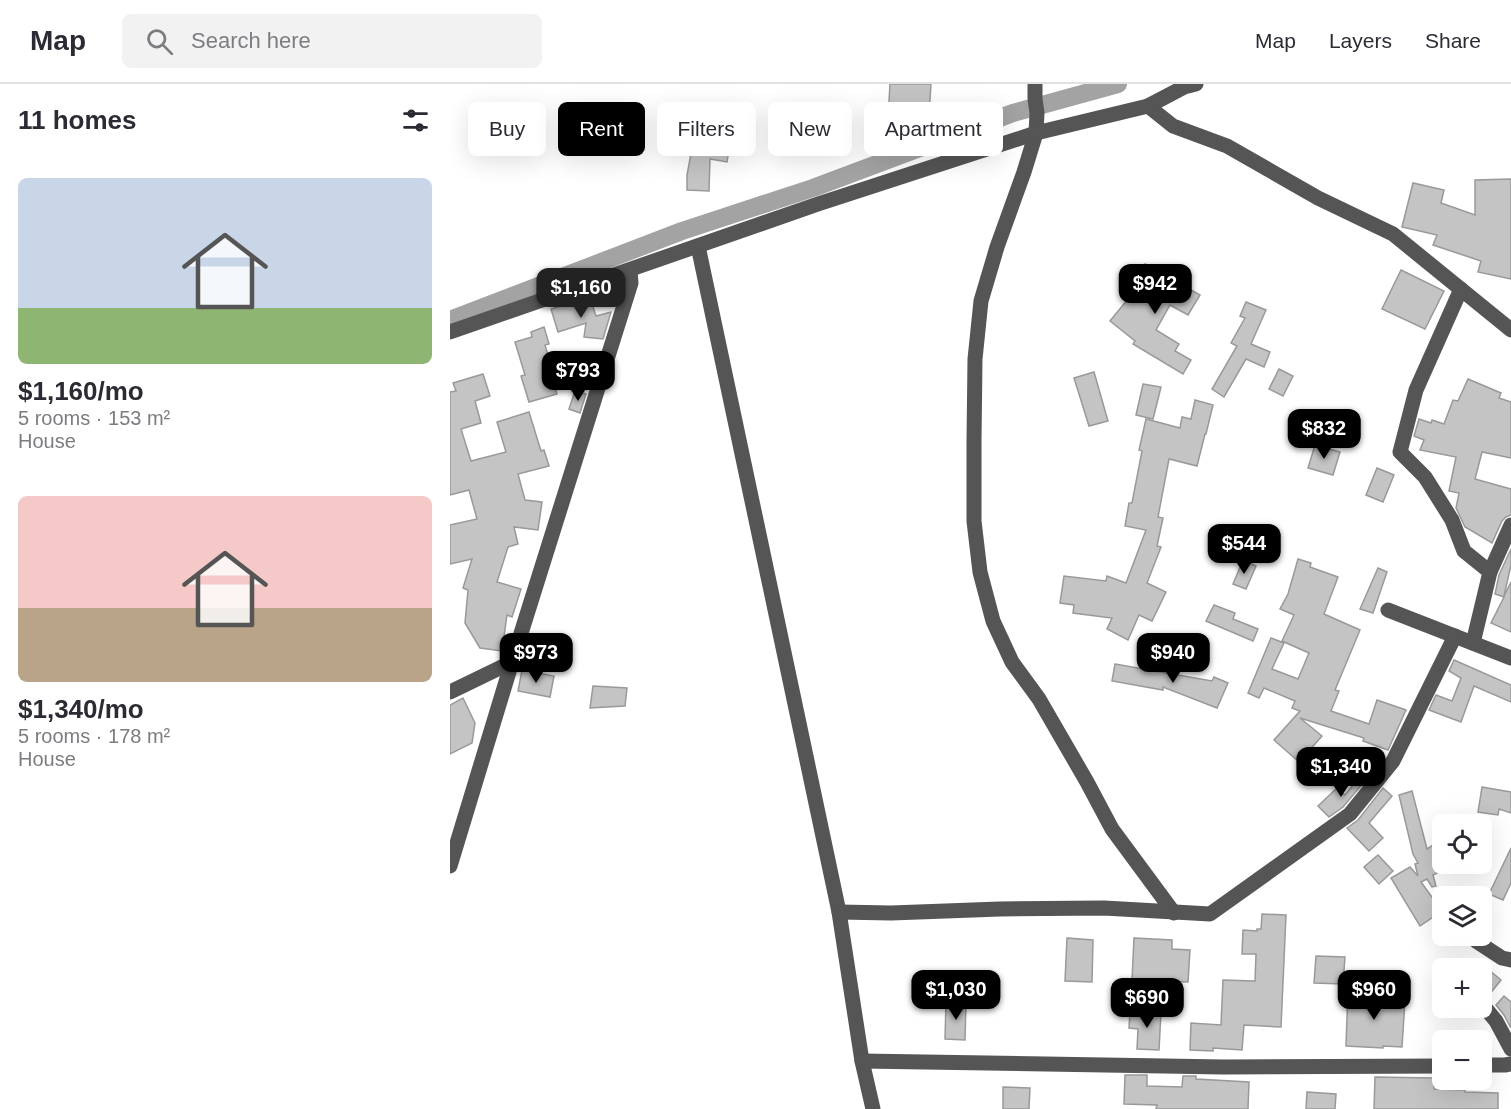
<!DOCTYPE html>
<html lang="en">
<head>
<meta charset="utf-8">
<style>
	body { margin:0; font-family:Arial,sans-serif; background:#f2f2f3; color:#2b2b33; height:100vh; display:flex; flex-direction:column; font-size:22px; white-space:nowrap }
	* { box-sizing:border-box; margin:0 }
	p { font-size:20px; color:#7c7c81 }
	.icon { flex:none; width:33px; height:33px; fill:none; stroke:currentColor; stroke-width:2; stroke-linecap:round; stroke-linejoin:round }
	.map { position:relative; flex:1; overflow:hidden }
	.sheet { display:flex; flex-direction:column; background:#fff; width:450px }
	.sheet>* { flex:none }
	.banner { position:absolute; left:18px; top:18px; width:570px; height:54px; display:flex; gap:12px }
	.tools { position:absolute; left:982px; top:730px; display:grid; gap:12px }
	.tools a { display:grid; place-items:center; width:60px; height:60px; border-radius:9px; background:#fff; box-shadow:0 6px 24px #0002; font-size:30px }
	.price { position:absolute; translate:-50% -51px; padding:0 14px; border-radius:12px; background:#000; color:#fff; font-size:20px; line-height:39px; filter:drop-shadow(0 2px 3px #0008) }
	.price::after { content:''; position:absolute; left:50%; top:36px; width:18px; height:14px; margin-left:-9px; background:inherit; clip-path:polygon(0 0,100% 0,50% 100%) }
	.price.current { background:#222; color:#fff }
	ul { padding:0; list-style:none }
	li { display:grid; align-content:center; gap:12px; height:318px; padding:0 18px }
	li span { display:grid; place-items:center; height:186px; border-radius:9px; color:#555 }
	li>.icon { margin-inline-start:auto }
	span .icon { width:108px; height:108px; fill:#fffc; stroke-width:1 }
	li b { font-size:26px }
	h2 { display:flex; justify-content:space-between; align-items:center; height:72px; padding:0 18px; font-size:26px }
	.chip { padding:0 21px; border-radius:9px; background:#fff; box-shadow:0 6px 24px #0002; font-size:21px; line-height:54px }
	.chip.current { background:#000; color:#fff }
	header { display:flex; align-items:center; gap:36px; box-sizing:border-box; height:84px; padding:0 30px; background:#fff; border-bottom:2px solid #e1e1e2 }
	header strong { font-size:28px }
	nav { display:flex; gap:33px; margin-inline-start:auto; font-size:21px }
	.search { width:420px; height:54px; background:#f2f2f3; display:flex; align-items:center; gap:15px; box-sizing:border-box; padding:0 21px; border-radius:9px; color:#7c7c81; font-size:22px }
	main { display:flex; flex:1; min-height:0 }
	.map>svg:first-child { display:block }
</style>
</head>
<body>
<header>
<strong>Map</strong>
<div class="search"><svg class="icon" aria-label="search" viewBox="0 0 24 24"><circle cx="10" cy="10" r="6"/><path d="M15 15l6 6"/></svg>Search here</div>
<nav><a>Map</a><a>Layers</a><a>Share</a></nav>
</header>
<main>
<section class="sheet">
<h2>11 homes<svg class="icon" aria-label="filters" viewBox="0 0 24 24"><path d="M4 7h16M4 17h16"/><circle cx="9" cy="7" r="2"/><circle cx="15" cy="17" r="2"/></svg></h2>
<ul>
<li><span style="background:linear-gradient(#c9d6e8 70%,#8fb573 0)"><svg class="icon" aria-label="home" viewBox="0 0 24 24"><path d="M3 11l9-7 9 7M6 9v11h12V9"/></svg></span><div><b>$1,160/mo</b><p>5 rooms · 153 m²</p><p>House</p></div></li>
<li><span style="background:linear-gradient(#f6c9c9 60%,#b9a48a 0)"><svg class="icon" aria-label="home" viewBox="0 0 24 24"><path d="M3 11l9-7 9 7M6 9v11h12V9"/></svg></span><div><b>$1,340/mo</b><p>5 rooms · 178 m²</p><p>House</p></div></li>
</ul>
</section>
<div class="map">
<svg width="1061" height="1025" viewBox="0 0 1061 1025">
	<rect width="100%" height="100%" fill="#fff"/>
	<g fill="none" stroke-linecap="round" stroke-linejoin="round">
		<!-- canal -->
		<path stroke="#a3a3a3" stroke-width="18" d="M 0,236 L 232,147 L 363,104 L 563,29 L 668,0"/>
	</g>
	<!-- building -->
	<g fill="#c4c4c4" stroke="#999" stroke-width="1.5">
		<path d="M 440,0 L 481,0 L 479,31 L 467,30 L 466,36 L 438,34 Z"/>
		<path d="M 247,37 L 283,42 L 277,78 L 260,75 L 259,107 L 237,106 L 237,91 Z"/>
		<path d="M 1061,95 L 1061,195 L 1028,188 L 1031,177 L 983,161 L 987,151 L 952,143 L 963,99 L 994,106 L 991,119 L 1025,131 L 1025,96 Z"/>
		<path d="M 695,180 L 750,211 L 738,231 L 720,221 L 706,246 L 729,260 L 725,267 L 741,276 L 733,290 L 683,260 L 685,257 L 660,237 L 692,198 L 686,195 Z"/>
		<path d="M 951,186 L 994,207 L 975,245 L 932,225 Z"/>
		<path d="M 140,214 L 146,232 L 161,228 L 153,255 L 134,253 L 136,239 L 108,248 L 101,225 Z"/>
		<path d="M 796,218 L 816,226 L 801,260 L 820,268 L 814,283 L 796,275 L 774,313 L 762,305 L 787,262 L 781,259 L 795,234 L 790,232 Z"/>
		<path d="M 94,243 L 99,260 L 95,261 L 100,279 L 98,279 L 107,310 L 79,318 L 71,292 L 75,291 L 65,258 L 82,253 L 81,248 Z"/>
		<path d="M 829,285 L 843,292 L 833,312 L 819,305 Z"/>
		<path d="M 644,288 L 658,337 L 639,342 L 624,294 Z"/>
		<path d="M 33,290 L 40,312 L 25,317 L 31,339 L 11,345 L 21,377 L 56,368 L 47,338 L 79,328 L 91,367 L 94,366 L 99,382 L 68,390 L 75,416 L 92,418 L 88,446 L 64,443 L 68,460 L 58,463 L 47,498 L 71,505 L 62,533 L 57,531 L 52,567 L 30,564 L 15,539 L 18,506 L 13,504 L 22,475 L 0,480 L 0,441 L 27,435 L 19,406 L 0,411 L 0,308 L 6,307 L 3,299 Z"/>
		<path d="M 1018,295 L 1051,309 L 1049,314 L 1061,318 L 1061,374 L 1032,368 L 1025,395 L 1061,405 L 1061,431 L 1056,433 L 1052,437 L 1042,459 L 1015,443 L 1006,424 L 1009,409 L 999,407 L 1006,373 L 970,366 L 974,356 L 964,352 L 969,335 L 981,339 L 982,336 L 994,340 L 1003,316 L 1008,317 Z"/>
		<path d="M 693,300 L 711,303 L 703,335 L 686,331 Z"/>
		<path d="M 125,307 L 136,310 L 130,329 L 119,325 Z"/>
		<path d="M 745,316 L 763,321 L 756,350 L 755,350 L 747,382 L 719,375 L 708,433 L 713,434 L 707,462 L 711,463 L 697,499 L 716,508 L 702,537 L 689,531 L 678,556 L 657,545 L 662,534 L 623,529 L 624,521 L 610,519 L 614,492 L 656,497 L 657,492 L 676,499 L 696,446 L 675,442 L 679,419 L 682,419 L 692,367 L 689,366 L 696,335 L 730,344 L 732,333 L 741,335 Z"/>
		<path d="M 865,361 L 890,368 L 883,391 L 858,384 Z"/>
		<path d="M 927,384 L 944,391 L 933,418 L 916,411 Z"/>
		<path d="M 1061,465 L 1061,481 L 1054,512 L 1061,498 L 1061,548 L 1041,539 L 1054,513 L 1045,510 L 1049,491 Z"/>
		<path d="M 848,475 L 861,479 L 860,483 L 888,493 L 874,530 L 910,546 L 885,606 L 889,607 L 881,627 L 919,640 L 927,616 L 956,626 L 938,666 L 913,657 L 914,654 L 850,634 L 872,652 L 849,678 L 824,656 L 850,627 L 842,624 L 845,617 L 814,604 L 809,614 L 798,609 L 821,554 L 834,559 L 822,585 L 848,595 L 859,569 L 832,557 L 844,531 L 830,525 L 838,510 Z"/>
		<path d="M 793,476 L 806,482 L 796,505 L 783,500 Z"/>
		<path d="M 928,484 L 937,488 L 923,529 L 910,525 Z"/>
		<path d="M 764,521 L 785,529 L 783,535 L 808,545 L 803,557 L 756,537 Z"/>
		<path d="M 1004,576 L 1061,601 L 1061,618 L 1024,602 L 1011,638 L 979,626 L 986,611 L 1002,617 L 1011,594 L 999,587 Z"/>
		<path d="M 665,580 L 762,597 L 764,593 L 778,599 L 767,624 L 713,603 L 713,606 L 662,597 Z"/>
		<path d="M 72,586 L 104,592 L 100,613 L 68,607 Z"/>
		<path d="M 143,602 L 177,604 L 175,622 L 140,624 Z"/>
		<path d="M 13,614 L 25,639 L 22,659 L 0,670 L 0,621 Z"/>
		<path d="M 914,688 L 919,692 L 893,723 L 879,733 L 868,722 L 887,704 L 895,711 Z"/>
		<path d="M 1032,703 L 1061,708 L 1061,729 L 1049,725 L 1048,731 L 1028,728 Z"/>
		<path d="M 933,704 L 942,712 L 919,739 L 933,754 L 919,767 L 897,744 L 908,736 Z"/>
		<path d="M 962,707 L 977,765 L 993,754 L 993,786 L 983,791 L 986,802 L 982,803 L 977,795 L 971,798 L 992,827 L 970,842 L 941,794 L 960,783 L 968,792 L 965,780 L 968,779 L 963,770 L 949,711 Z"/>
		<path d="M 1061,764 L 1061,799 L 1053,816 L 1039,810 Z"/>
		<path d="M 928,771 L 943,787 L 929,800 L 914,783 Z"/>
		<path d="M 812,830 L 836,831 L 831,943 L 794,941 L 792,966 L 763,964 L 763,967 L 740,966 L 741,939 L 771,941 L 773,896 L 805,897 L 806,870 L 792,870 L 793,846 L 807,847 L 807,845 L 811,845 Z"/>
		<path d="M 617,854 L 643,856 L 642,898 L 615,897 Z"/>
		<path d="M 684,854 L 722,856 L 722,865 L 740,866 L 738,898 L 682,896 Z"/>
		<path d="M 866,872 L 895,873 L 893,900 L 864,899 Z"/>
		<path d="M 1032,880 L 1051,896 L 1038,912 L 1032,910 Z"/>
		<path d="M 898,906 L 926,908 L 926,915 L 955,916 L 952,963 L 933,962 L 933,964 L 896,962 Z"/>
		<path d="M 1054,912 L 1061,918 L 1061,944 L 1054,931 L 1046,921 Z"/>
		<path d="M 496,918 L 516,919 L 515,956 L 495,955 Z"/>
		<path d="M 680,926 L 711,928 L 709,966 L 687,965 L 688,945 L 679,944 Z"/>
		<path d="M 675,991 L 697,991 L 697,1002 L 732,1003 L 733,992 L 746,992 L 746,995 L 799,998 L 798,1025 L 706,1025 L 707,1021 L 674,1020 Z"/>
		<path d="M 925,993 L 984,994 L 984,1005 L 1015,1006 L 1015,1008 L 1048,1009 L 1048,1025 L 924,1025 Z"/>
		<path d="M 553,1003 L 580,1004 L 579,1025 L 553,1025 Z"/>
		<path d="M 857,1008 L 886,1010 L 885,1025 L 856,1025 Z"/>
	</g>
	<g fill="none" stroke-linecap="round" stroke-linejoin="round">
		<!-- minor -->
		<g stroke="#555" stroke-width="15">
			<path d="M 585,0 L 585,15 L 587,29 L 586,49 L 574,88 L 547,163 L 531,217 L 525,275 L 524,357 L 524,437 L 530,488 L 543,537 L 562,578 L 589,615 L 637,698 L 662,745 L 724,829"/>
			<path d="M 698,22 L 723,42 L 777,62 L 868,114 L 943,150 L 1061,246"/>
			<path d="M 248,162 L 389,828 L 412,977 L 423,1025"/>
			<path d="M 1011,205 L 966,306 L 950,368 L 975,393 L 1002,436 L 1014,467 L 1040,488 L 1023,559"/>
			<path d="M 0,248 L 368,120 L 586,49 L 698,22 L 734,3 L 746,0"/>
			<path d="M 1040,488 L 1061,441"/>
			<path d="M 938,526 L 1061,574"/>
			<path d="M 0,608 L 62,578"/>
			<path d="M 0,782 L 62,578 L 181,199 L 180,186"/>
			<path d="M 389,828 L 441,829 L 550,825 L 654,824 L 760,830 L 900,730 L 943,677 L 1005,552"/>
			<path d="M 1026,857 L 1052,874 L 1061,876"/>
			<path d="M 1032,920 L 1046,937 L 1061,965"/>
			<path d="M 412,977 L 773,983 L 993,982"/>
			<path d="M 1032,981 L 1055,981 L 1061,980"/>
		</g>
	</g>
</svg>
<div class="tools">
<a><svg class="icon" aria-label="locate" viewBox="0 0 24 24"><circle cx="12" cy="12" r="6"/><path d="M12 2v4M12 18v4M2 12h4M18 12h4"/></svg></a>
<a><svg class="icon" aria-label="layers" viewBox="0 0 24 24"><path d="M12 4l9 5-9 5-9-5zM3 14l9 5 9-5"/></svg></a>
<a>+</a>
<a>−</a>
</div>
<b class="price" style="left:705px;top:231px">$942</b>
<b class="price current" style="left:131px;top:235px">$1,160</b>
<b class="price" style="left:128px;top:318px">$793</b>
<b class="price" style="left:874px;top:376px">$832</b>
<b class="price" style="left:794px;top:491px">$544</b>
<b class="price" style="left:86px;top:600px">$973</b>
<b class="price" style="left:723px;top:600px">$940</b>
<b class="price" style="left:891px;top:714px">$1,340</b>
<b class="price" style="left:506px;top:937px">$1,030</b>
<b class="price" style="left:924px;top:937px">$960</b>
<b class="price" style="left:697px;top:945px">$690</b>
<div class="banner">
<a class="chip">Buy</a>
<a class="chip current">Rent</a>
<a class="chip">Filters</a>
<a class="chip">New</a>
<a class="chip">Apartment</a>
</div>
</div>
</main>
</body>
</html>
